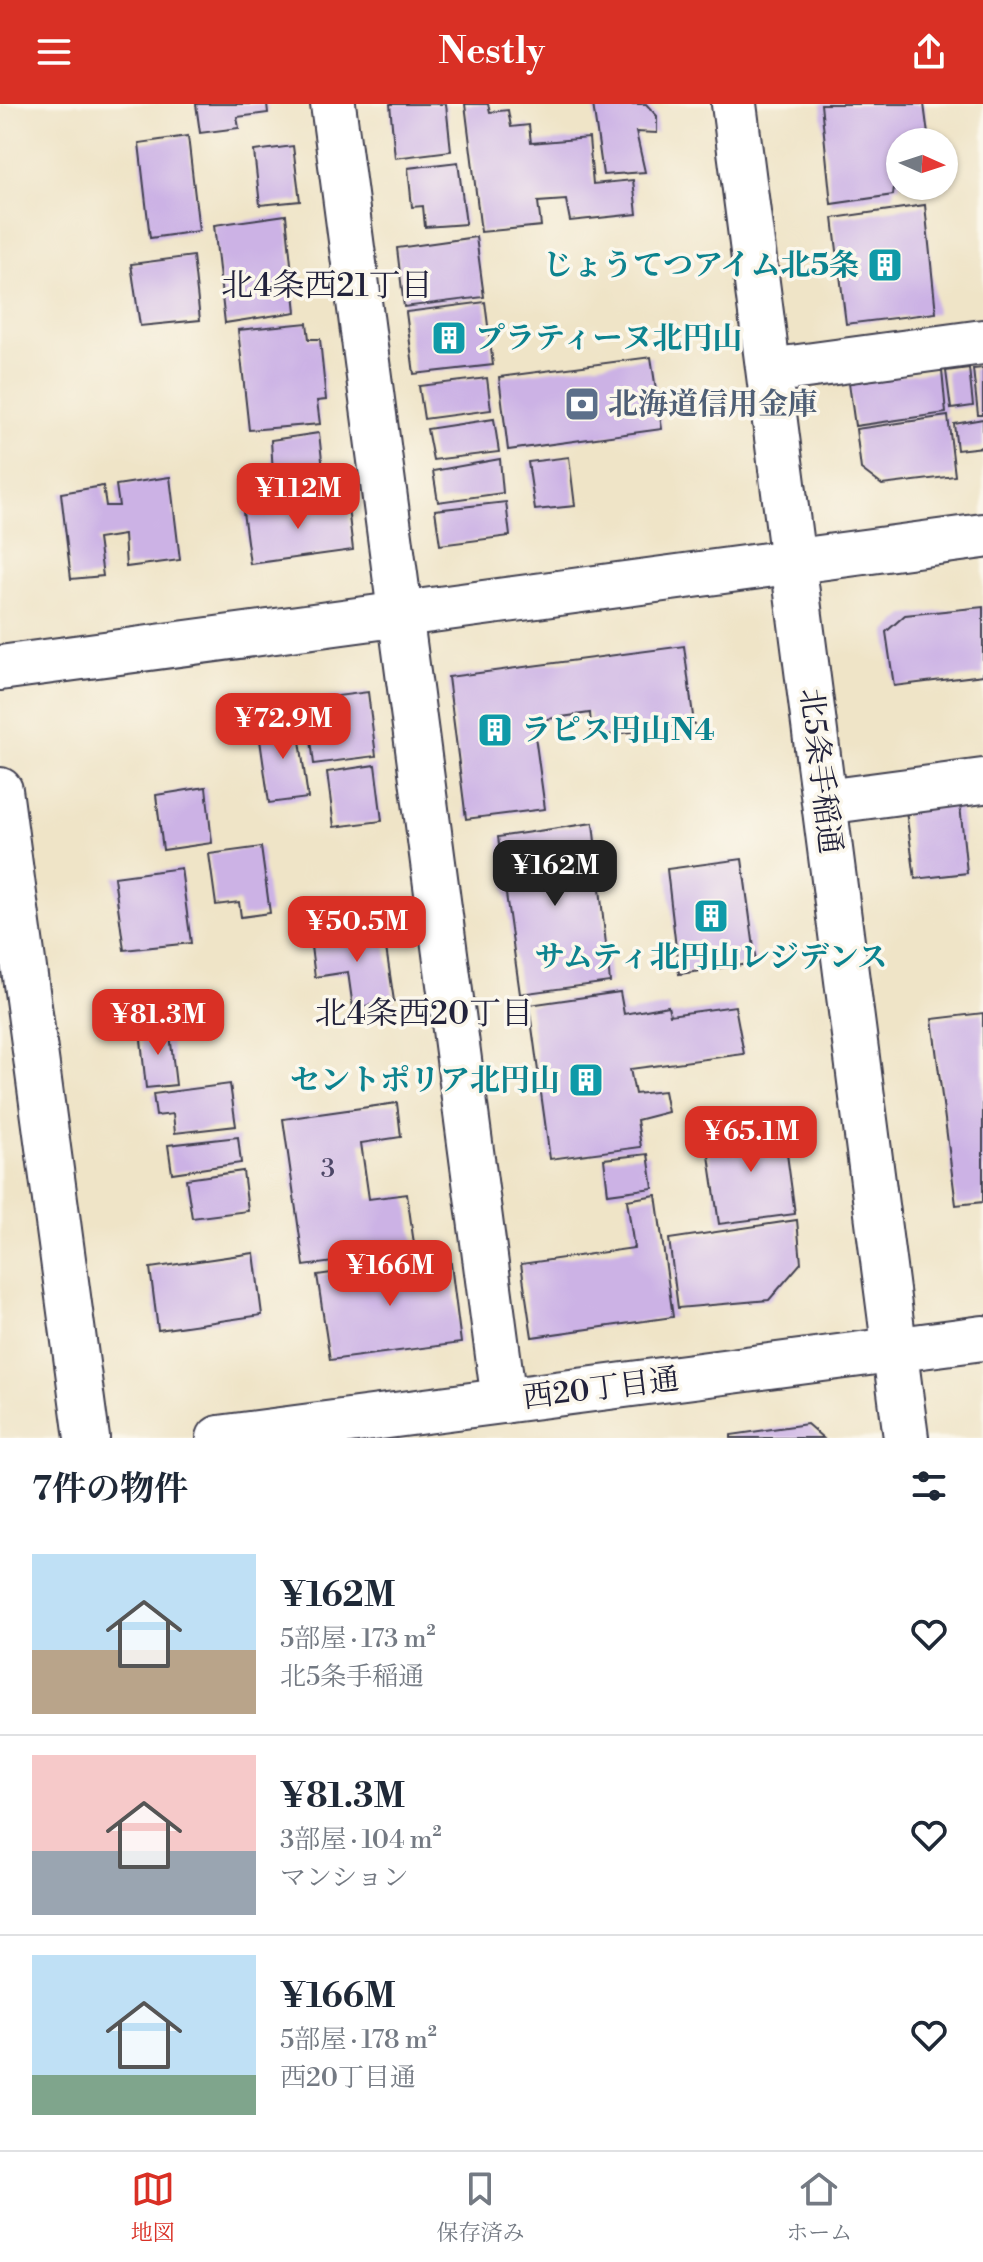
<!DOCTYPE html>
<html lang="ja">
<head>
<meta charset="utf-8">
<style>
	body { margin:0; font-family:"Libre Bodoni","Noto Serif JP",serif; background:#f2f2f3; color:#1f2937; height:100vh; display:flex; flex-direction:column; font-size:30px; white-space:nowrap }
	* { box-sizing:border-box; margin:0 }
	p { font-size:26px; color:#747a83 }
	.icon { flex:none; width:44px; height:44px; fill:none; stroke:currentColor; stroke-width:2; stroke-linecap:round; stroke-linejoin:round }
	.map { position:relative; height:1334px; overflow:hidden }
	.drawer { display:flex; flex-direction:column; background:#fff; flex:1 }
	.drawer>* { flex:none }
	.needle { width:52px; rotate:93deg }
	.tools { position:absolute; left:886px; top:24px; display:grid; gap:16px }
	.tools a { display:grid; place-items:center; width:72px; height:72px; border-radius:50%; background:#fff; box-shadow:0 2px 6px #0004; font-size:40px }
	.price { position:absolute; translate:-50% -68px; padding:0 18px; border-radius:16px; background:#d93025; color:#fff; font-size:26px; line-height:52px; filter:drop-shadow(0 2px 4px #0008) }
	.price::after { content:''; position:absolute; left:50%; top:48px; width:24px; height:18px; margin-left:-12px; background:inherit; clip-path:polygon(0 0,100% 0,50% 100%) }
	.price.active { background:#222; color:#fff }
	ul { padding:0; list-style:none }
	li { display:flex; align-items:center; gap:24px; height:200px; padding:0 32px }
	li+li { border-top:2px solid #e0e1e3 }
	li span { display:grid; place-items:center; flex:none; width:224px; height:160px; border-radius:0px; color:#555 }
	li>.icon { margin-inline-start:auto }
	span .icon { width:96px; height:96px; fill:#fffc; stroke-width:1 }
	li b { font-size:34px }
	h2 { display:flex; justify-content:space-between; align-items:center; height:96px; padding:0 32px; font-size:34px }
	header { display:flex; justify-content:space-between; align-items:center; height:104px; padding:0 32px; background:#d93025; color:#fff; font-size:36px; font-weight:700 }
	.dock { display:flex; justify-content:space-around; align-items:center; height:112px; border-top:2px solid #e0e1e3; background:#fff; font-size:22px; color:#747a83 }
	.dock a { display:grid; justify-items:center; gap:4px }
	.dock .active { color:#d93025 }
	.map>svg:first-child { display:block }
</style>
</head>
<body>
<header><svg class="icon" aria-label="menu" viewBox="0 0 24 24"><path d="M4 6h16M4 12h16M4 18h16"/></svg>Nestly<svg class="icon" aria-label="share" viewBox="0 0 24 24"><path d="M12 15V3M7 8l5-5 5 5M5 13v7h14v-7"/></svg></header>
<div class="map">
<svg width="983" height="1334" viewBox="0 0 983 1334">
	<rect width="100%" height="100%" fill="#fbf7ec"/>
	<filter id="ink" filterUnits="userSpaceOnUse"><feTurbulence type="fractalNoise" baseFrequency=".0125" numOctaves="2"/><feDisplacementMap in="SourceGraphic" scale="16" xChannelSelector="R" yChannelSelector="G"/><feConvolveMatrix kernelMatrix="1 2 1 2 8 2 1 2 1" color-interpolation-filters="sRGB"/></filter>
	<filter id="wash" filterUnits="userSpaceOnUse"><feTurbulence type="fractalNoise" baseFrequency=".006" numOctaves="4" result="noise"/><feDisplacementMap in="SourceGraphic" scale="32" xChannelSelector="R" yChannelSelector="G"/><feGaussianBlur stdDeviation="1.8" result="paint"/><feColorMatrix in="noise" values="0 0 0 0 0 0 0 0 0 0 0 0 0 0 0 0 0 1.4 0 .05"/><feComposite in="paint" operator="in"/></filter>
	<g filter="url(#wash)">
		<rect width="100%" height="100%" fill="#efe4c7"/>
		<g id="blocks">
			<!-- building -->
			<g fill="#ccb2e5">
				<path d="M 196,0 L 267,0 L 268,9 L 237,13 L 239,24 L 200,29 Z"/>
				<path d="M 390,0 L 446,0 L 451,47 L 395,54 Z"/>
				<path d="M 465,0 L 488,0 L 490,8 L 508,6 L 511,23 L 529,21 L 531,39 L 589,34 L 593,80 L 633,76 L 637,110 L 570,117 L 566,96 L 538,98 L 541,122 L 481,128 Z"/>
				<path d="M 593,0 L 646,0 L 657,12 L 657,29 L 636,28 L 645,68 L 603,71 Z"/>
				<path d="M 821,0 L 924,0 L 929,38 L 900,38 L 900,82 L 894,83 L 893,91 L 831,100 Z"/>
				<path d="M 188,32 L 199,127 L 150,134 L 139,39 Z"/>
				<path d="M 293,42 L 300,97 L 260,101 L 254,47 Z"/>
				<path d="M 458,58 L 466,120 L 425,123 L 423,102 L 412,103 L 408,64 Z"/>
				<path d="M 925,101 L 936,209 L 846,220 L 833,114 Z"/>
				<path d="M 286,111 L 296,208 L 225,219 L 214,121 Z"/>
				<path d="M 476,133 L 484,193 L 404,203 L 397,144 Z"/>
				<path d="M 193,152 L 200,216 L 140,222 L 131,160 Z"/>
				<path d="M 485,198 L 493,261 L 414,270 L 406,208 Z"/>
				<path d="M 307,219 L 309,235 L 320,235 L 326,296 L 317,297 L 320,320 L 249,326 L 238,226 Z"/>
				<path d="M 651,253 L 662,325 L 508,346 L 499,273 Z"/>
				<path d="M 969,264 L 973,302 L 951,305 L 946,267 Z"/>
				<path d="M 983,264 L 983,311 L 978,311 L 973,265 Z"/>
				<path d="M 942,266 L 946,309 L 855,322 L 849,279 Z"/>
				<path d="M 487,274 L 491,306 L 424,315 L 419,282 Z"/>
				<path d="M 948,312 L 955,372 L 882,381 L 861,365 L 856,325 Z"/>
				<path d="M 494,315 L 499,348 L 433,356 L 427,325 Z"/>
				<path d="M 983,315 L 983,343 L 957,346 L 954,320 Z"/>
				<path d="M 319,329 L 325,384 L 259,390 L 273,370 L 271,336 Z"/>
				<path d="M 569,353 L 575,402 L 535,406 L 528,358 Z"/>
				<path d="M 500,355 L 503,389 L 438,398 L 433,367 Z"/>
				<path d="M 170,373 L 180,456 L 126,463 L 124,431 L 98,435 L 103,472 L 71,475 L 61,389 L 103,382 L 106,402 L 119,402 L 116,381 Z"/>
				<path d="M 347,395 L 353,446 L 250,460 L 243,408 Z"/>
				<path d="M 506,398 L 510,432 L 440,441 L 435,406 Z"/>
				<path d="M 983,503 L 983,571 L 894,582 L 886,528 L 905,511 Z"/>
				<path d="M 684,542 L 694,620 L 592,633 L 590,609 L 533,617 L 545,705 L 466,715 L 448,573 Z"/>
				<path d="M 368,588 L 376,652 L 314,660 L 306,596 Z"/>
				<path d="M 297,615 L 308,694 L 269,699 L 258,622 Z"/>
				<path d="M 375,661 L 382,717 L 334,723 L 327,668 Z"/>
				<path d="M 206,683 L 212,739 L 163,746 L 156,691 Z"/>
				<path d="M 960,701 L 967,769 L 915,775 L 906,707 Z"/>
				<path d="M 593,719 L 610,878 L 520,890 L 498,733 Z"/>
				<path d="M 261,743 L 270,809 L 241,813 L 239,798 L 216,801 L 209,750 Z"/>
				<path d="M 742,755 L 756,859 L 679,870 L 667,765 Z"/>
				<path d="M 181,764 L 191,839 L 124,846 L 114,773 Z"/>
				<path d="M 383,824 L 394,897 L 353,904 L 348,868 L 315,873 L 310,835 Z"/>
				<path d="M 620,888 L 624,910 L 668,902 L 670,911 L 735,902 L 744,950 L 630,965 L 635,990 L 664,987 L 668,1008 L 637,1016 L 641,1043 L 550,1055 L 529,901 Z"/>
				<path d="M 983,909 L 983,1098 L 956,1101 L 932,915 Z"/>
				<path d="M 169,922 L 176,981 L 146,984 L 140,926 Z"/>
				<path d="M 230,980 L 236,1022 L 175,1029 L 173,1010 L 156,1012 L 153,990 Z"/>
				<path d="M 397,999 L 401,1033 L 361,1039 L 369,1095 L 407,1090 L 415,1147 L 304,1162 L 283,1015 Z"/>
				<path d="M 783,1020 L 795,1110 L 719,1120 L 706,1031 Z"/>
				<path d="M 238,1033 L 241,1059 L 172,1069 L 168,1041 Z"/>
				<path d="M 648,1050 L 653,1084 L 608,1090 L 604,1055 Z"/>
				<path d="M 243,1067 L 248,1107 L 192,1114 L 186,1075 Z"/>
				<path d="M 656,1091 L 673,1213 L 532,1233 L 521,1160 L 634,1144 L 627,1096 Z"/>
				<path d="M 797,1116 L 801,1159 L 769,1196 L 678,1204 L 669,1135 Z"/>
				<path d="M 254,1149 L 262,1211 L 158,1226 L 150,1164 Z"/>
				<path d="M 450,1152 L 461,1239 L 330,1256 L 317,1171 Z"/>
				<path d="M 807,1320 L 823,1334 L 731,1334 L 731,1331 Z"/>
			</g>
		</g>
	</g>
	<g filter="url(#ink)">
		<use href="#blocks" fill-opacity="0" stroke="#413f50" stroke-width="2"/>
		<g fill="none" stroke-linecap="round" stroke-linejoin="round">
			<defs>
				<g id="minor">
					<path d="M 333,0 L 504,1297"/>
					<path d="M 769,267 L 983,238"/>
					<path d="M 0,686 L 87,1334"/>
					<path d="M 825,698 L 983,677"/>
				</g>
				<g id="tertiary">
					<path d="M 734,0 L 906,1334"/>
					<path d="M 0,564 L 983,432"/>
					<path d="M 219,1334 L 983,1234"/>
				</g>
			</defs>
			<!-- minor casing -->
			<use href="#minor" stroke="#413f50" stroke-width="48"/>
			<!-- tertiary casing -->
			<use href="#tertiary" stroke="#413f50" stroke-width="48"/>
			<!-- minor -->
			<use href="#minor" stroke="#fff" stroke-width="44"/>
			<!-- tertiary -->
			<use href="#tertiary" stroke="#fff" stroke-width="44"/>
		</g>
	</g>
	<!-- icons -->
	<defs>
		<symbol id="building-square" viewBox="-11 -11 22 22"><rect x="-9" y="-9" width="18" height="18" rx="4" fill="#0f9aa8" stroke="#fbf7ec"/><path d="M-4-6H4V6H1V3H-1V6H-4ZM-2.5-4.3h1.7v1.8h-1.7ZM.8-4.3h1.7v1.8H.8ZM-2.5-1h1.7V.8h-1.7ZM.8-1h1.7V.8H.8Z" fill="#fff"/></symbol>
		<symbol id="bank-square" viewBox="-11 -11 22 22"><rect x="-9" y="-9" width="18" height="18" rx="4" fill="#5c6f8a" stroke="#fbf7ec"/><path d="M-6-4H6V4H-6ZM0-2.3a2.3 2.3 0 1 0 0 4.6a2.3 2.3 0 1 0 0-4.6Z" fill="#fff"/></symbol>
	</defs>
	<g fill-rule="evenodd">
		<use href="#building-square" x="865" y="141" width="40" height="40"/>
		<use href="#building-square" x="429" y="214" width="40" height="40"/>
		<use href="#bank-square" x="562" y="280" width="40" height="40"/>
		<use href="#building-square" x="475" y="606" width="40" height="40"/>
		<use href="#building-square" x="691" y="792" width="40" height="40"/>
		<use href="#building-square" x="566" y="956" width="40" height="40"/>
	</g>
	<g text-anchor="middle" stroke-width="7" stroke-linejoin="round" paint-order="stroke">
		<!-- number labels -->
		<g font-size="26" fill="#4c4666">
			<text x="328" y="1073">3</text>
		</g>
		<!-- culture labels -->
		<g font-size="30" font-weight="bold" fill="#0d838f" stroke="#fbf7ec" text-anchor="end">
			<text x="859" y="171">じょうてつアイム北5条</text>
			<text x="475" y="244" text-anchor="start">プラティーヌ北円山</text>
			<text x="521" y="636" text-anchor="start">ラピス円山N4</text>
			<text x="711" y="863" text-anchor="middle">サムティ北円山レジデンス</text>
			<text x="560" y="986">セントポリア北円山</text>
		</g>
		<!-- service labels -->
		<g font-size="30" font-weight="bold" fill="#4e5e75" stroke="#fbf7ec" text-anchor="start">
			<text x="608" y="310">北海道信用金庫</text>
		</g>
		<!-- street labels -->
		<g font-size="30" fill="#22223b" stroke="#fbf7ec">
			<text transform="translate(821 667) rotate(83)" y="10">北5条手稲通</text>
			<text transform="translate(601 1284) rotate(-7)" y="10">西20丁目通</text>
		</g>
		<!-- neighbourhood labels -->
		<g font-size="32" fill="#22223b" stroke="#fbf7ec">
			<text x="327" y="192">北4条西21丁目</text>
			<text x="424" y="920">北4条西20丁目</text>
		</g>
	</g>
</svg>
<div class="tools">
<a><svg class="needle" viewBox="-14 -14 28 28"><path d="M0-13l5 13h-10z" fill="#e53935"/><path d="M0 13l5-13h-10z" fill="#747a83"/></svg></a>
</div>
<b class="price" style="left:298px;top:427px">¥112M</b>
<b class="price" style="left:283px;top:657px">¥72.9M</b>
<b class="price active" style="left:555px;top:804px">¥162M</b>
<b class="price" style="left:357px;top:860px">¥50.5M</b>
<b class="price" style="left:158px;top:953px">¥81.3M</b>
<b class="price" style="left:751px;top:1070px">¥65.1M</b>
<b class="price" style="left:390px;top:1204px">¥166M</b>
</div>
<section class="drawer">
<h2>7件の物件<svg class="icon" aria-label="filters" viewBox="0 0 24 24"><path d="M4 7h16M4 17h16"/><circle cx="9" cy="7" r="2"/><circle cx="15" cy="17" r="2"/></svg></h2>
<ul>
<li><span style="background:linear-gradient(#bfe0f5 60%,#b9a48a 0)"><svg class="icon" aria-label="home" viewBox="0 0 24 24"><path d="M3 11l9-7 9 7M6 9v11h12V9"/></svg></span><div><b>¥162M</b><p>5部屋 · 173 m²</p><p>北5条手稲通</p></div><svg class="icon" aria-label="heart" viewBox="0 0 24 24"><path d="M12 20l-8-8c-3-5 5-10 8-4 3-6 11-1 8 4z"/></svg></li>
<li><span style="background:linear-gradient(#f6c9c9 60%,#9aa5b1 0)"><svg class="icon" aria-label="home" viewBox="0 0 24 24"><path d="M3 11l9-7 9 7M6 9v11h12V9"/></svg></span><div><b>¥81.3M</b><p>3部屋 · 104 m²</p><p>マンション</p></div><svg class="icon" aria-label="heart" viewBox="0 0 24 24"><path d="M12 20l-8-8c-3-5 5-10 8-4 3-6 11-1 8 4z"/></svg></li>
<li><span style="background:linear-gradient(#bfe0f5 75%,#7fa58c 0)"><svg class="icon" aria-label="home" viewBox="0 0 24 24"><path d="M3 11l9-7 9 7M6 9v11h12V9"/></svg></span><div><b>¥166M</b><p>5部屋 · 178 m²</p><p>西20丁目通</p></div><svg class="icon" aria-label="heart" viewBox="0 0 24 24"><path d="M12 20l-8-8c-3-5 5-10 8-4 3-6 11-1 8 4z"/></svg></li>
</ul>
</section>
<nav class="dock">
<a class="active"><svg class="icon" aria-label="map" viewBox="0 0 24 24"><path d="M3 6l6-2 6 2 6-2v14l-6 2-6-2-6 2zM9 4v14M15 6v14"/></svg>地図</a>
<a><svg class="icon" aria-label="saved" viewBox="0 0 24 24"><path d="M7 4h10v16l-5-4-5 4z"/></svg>保存済み</a>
<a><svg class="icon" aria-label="home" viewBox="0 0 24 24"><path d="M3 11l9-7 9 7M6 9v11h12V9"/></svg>ホーム</a>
</nav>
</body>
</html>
